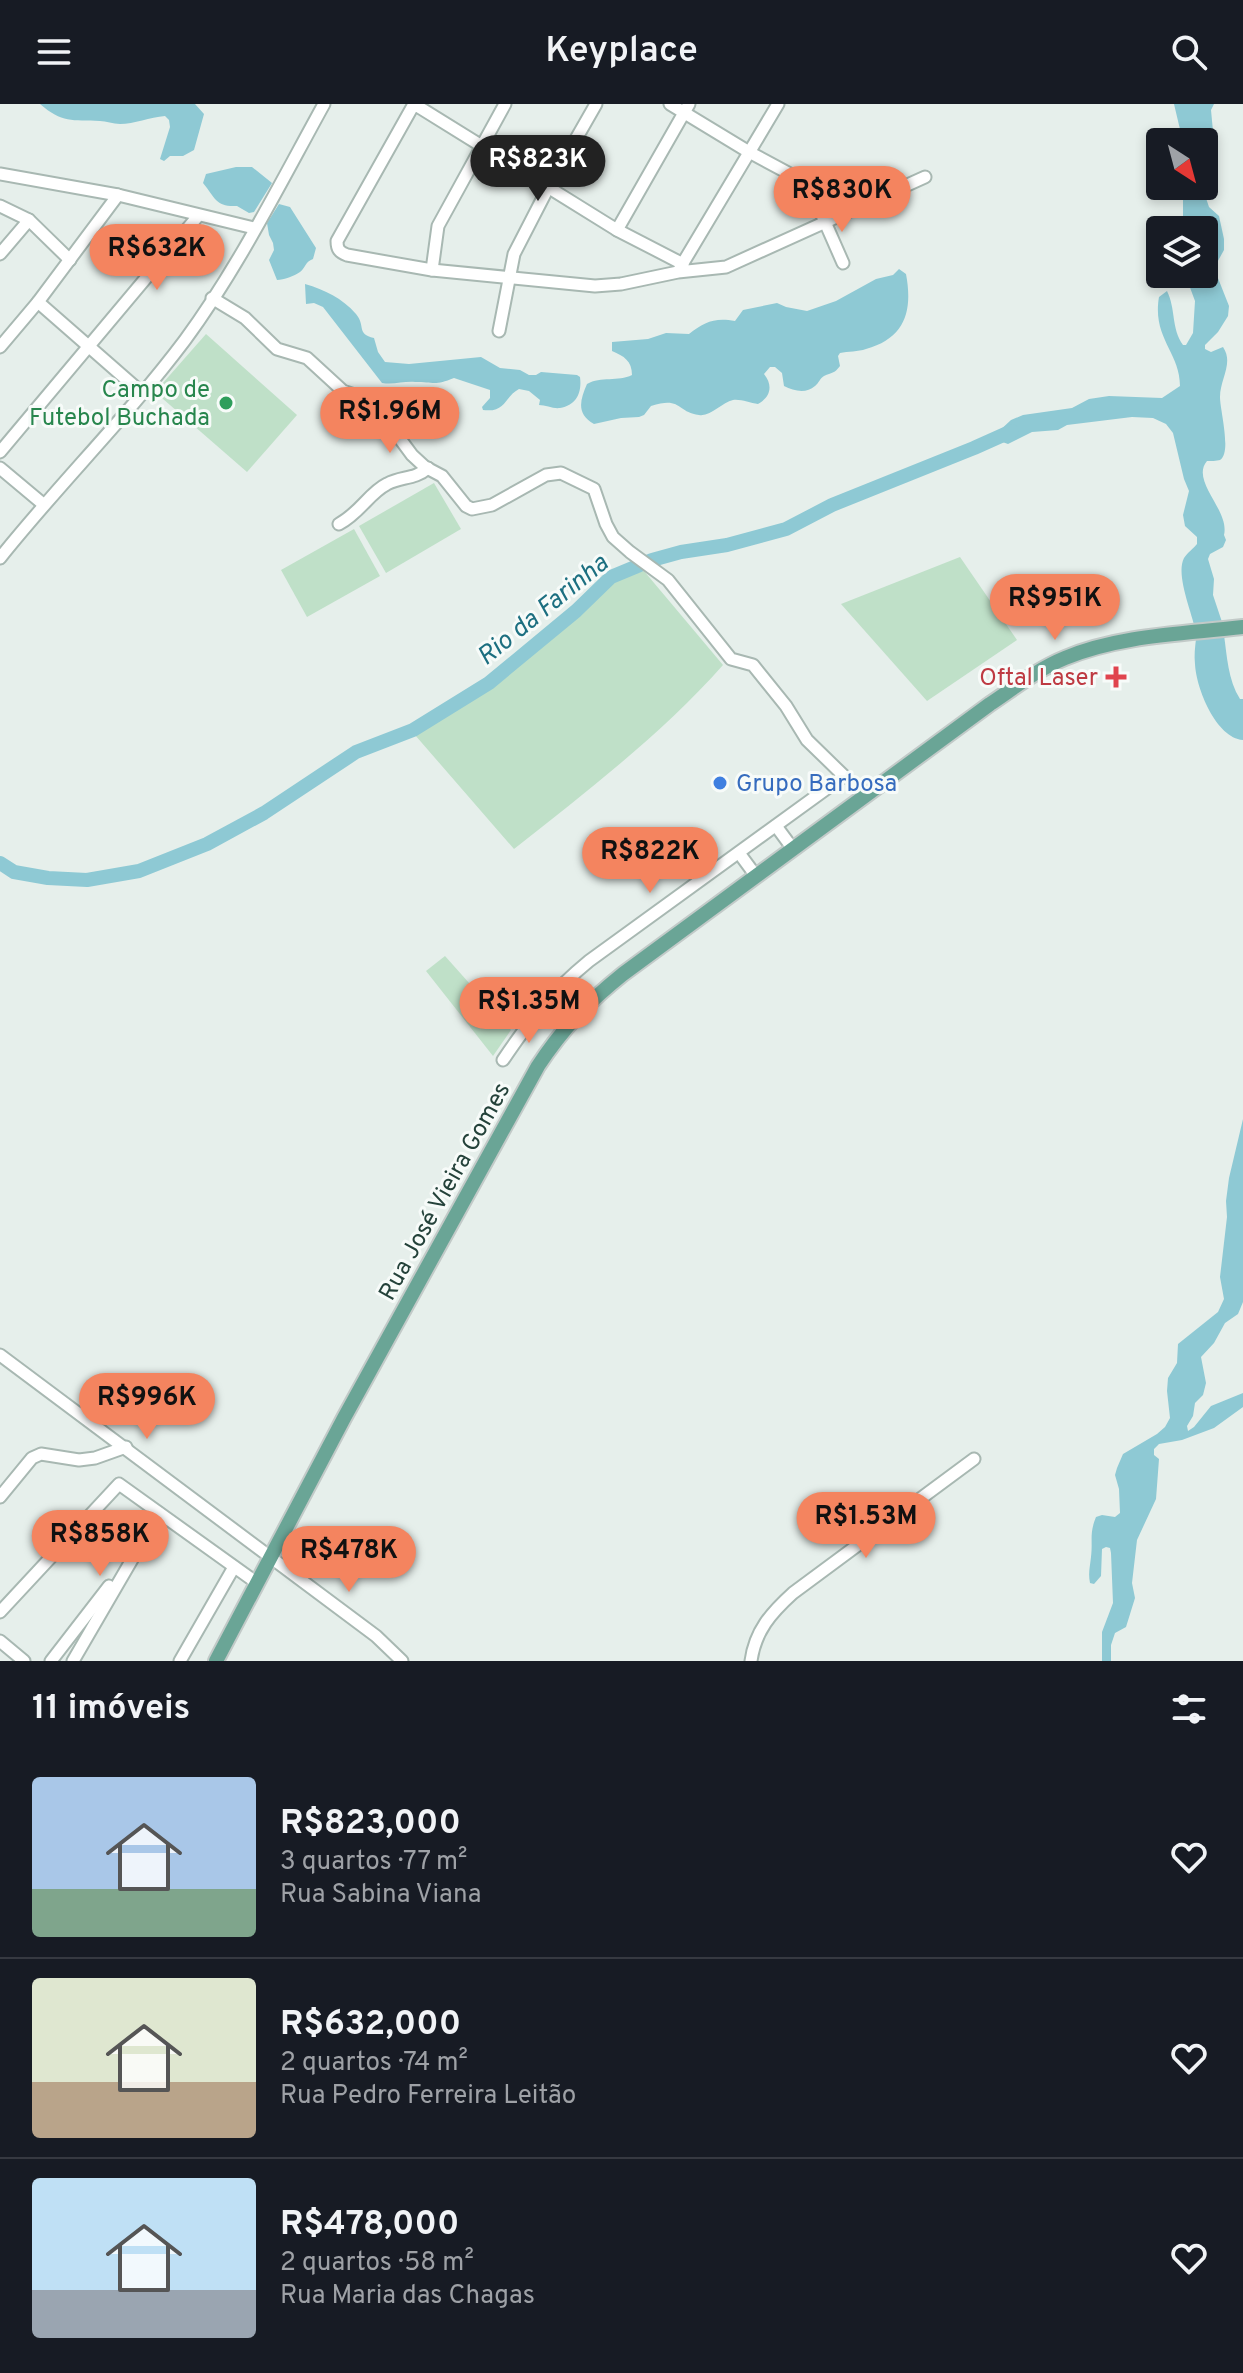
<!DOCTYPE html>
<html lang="pt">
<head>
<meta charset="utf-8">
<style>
	body { margin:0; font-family:Overpass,sans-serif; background:#20242c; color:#f1f3f6; height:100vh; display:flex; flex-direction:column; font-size:30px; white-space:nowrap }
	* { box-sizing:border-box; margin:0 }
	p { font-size:26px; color:#9ea1a6 }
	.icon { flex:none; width:44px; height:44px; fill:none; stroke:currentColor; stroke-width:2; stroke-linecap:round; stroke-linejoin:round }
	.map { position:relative; height:1557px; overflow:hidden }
	.side { display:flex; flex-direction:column; background:#171b24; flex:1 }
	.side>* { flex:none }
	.needle { width:52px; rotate:144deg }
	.tools { position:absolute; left:1146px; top:24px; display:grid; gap:16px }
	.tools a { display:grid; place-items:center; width:72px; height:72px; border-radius:8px; background:#171b24; box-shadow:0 4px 12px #0003; font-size:40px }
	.price { position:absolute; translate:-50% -68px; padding:0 18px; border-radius:28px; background:#f4845f; color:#111; font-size:26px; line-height:52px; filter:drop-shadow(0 2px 4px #0008) }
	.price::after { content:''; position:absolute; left:50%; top:48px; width:24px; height:18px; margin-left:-12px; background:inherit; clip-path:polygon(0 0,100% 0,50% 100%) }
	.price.active { background:#222; color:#fff }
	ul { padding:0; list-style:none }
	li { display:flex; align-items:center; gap:24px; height:200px; padding:0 32px }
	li+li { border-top:2px solid #363941 }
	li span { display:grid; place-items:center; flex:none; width:224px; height:160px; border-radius:8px; color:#555 }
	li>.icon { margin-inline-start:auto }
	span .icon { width:96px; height:96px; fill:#fffc; stroke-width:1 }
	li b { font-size:34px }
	h2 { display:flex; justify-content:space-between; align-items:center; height:96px; padding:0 32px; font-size:34px }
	header { display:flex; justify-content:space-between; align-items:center; height:104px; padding:0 32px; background:#171b24; font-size:36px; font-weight:600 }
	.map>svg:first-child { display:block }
</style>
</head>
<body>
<header><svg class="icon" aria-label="menu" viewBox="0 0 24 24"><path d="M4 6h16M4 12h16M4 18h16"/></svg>Keyplace<svg class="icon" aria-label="search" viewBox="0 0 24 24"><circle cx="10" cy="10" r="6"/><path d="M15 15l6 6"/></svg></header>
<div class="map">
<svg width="1243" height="1557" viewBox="0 0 1243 1557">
	<rect width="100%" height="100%" fill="#e6efeb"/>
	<!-- green -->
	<g fill="#bfe0c8">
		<path d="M 206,230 L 297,311 L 247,368 L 155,288 Z"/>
		<path d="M 434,379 L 461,425 L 386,469 L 359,422 Z"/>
		<path d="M 354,425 L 380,472 L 307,513 L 281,466 Z"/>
		<path d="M 960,453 L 1017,536 L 927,597 L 841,500 Z"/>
		<path d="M 644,467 L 723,561 C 662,630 586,688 514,745 L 415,631 L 503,576 L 618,474 Z"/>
		<path d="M 445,852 L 511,926 L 493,952 L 426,867 Z"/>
	</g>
	<!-- water -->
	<g fill="#8ec9d4">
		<path d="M 40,0 L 195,0 L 204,10 L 194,46 L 183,52 L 170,52 L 164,57 L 160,55 L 170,23 L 169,16 L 165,12 C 150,13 134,20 120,20 C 113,20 106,17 100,17 C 72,16 62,19 40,0 Z"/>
		<path d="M 1174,0 L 1214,0 L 1211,6 L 1214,38 L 1214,83 L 1206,94 L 1209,103 L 1219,112 L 1224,135 L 1224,146 L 1214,164 L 1229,202 L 1228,212 L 1218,228 L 1205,241 L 1205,245 L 1211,248 L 1223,243 C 1234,259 1220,275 1220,293 C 1220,306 1232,349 1220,356 C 1217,357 1210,357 1207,357 C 1190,377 1230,406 1224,431 L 1226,436 L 1223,443 L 1210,450 L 1208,455 L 1214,475 L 1213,491 L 1224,524 L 1196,529 C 1193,511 1175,471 1184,454 C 1188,448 1193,445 1197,440 L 1197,433 L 1185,422 L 1183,411 L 1189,387 L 1184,375 L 1173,329 L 1166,320 L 1153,314 L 1132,313 L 1067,321 L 1058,326 L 1032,328 L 1008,340 L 997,336 L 992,331 L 997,329 L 1011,316 L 1023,311 L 1072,304 L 1089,295 L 1109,292 L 1162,294 L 1180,282 C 1180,248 1152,234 1159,193 L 1167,187 C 1176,205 1171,224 1183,241 L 1186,241 L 1193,229 L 1195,197 L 1185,170 L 1204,170 L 1204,126 L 1183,126 L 1183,82 L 1204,82 L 1204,38 L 1183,38 Z"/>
		<path d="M 236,63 L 252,63 L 272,79 L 254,108 L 249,109 L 237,102 C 216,103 216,95 203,79 L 206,70 Z"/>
		<path d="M 279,100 L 290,103 L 316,144 L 313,155 C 305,158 306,163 300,168 C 294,172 284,176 277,176 L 269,156 L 274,146 L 273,139 L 269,131 L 267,119 Z"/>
		<path d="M 899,165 L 906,170 C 913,207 905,234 866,245 C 858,248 848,247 840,249 L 838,252 L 840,262 C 834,270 832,268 824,272 C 820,274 819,279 815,282 C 806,290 794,287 784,282 L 782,269 L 775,263 L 770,263 L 764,270 C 773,281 771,293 758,300 C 750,299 741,295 733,296 C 722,298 711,313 699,311 C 676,308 682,292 651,302 L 644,311 L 639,313 L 621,314 L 594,320 C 576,310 580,296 587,280 C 601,272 618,278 632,271 C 632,257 624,252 612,247 L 612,238 L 648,235 L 666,229 L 689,230 C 704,218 715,213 735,217 L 743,206 L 777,199 L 786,203 L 807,207 L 836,197 L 876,175 L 893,171 Z"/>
		<path d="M 305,180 C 325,186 342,194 356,210 C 366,222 356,230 374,234 L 378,248 L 385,258 L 409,260 L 481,253 L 500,264 L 520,266 L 529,271 L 536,271 L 541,268 L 577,271 L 580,273 C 582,288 577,301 560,304 C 553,305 546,301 539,301 L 540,296 L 529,287 L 519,285 C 504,293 506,309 483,306 L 482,303 L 490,294 L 490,286 L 454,274 C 435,282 434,278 415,278 C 404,277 394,281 382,279 L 323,203 L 314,199 L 306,200 Z"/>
		<path d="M 1224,531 C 1227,552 1228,576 1240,595 L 1243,595 L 1243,636 C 1216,634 1196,584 1195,560 C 1194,552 1195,543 1196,535 Z"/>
		<path d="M 1243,1015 L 1243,1198 L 1238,1210 L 1225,1219 L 1214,1239 L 1201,1253 L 1206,1279 L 1203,1291 L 1195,1299 L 1193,1312 L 1187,1322 L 1188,1327 L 1194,1323 L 1211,1302 L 1243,1289 L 1243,1303 L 1214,1324 L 1182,1336 L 1159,1340 L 1154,1345 L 1154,1351 L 1159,1355 L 1156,1395 L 1137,1436 L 1132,1479 L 1135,1494 L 1126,1523 L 1115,1529 L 1111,1541 L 1111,1557 L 1102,1557 L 1102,1528 L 1113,1499 L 1111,1449 L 1110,1444 L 1106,1443 L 1102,1445 L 1101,1472 L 1094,1480 L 1090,1479 C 1088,1469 1090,1463 1091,1453 C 1093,1436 1089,1430 1096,1413 L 1102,1411 L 1115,1413 L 1120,1409 L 1119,1385 L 1115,1371 L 1117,1364 L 1123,1350 L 1157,1330 L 1165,1323 L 1170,1314 L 1167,1287 L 1168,1274 L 1177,1259 L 1178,1240 L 1218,1208 L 1224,1195 L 1220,1173 L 1227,1113 L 1226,1097 L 1229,1074 Z"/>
	</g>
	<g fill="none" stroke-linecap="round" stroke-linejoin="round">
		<!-- river -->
		<path stroke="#8ec9d4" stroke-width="14" d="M 0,759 L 14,768 L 48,774 L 87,776 L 139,767 L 207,740 L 264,709 L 356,648 L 413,626 L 489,579 L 576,507 L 611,473 L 652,456 L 681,448 L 727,441 L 786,425 L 832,401 L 974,344 L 1012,327"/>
		<defs>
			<g id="minor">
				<path d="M 670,0 L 749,48 L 805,78 L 814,93 L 843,159"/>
				<path d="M 0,70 L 118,91 L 254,124"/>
				<path d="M 0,102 L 29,116 L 70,156"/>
				<path d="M 617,126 L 689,0"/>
				<path d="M 0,150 L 29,116"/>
				<path d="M 683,160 L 617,126 L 414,0 L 337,137 C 337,145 339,148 347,151 L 432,166 L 595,182 L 621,180 L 678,168 L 726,163 L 925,73"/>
				<path d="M 680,164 L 778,0"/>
				<path d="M 432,166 L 438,122 L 505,0"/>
				<path d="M 212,194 L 245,214 L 277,245 L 307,254 L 343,287 L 372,297 L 412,351 L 425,363 L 442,372 L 466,402 L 472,405 L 492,401 L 546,371 L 561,369 L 594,385 L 606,420 L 613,433 L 630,448 L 668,476 L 731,555 L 753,561 L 786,602 L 807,636 L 844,672 L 589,857 C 550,889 531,915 503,956"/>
				<path d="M 38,198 L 142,289"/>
				<path d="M 499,227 L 514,150 L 548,84 L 596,0"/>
				<path d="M 0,243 L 38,198 L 118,91"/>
				<path d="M 0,348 L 198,112"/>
				<path d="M 0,364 L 43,400"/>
				<path d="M 339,420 C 361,408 369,389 387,380 C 402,372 414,376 428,364"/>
				<path d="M 0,454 C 59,380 128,312 185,236 C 238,164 281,78 324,0"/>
				<path d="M 776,722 L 793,745"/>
				<path d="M 739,749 L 756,772"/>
				<path d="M 0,1251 L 376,1532 L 402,1557"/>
				<path d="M 0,1393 L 32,1354 L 41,1350 L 79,1356 L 95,1354 L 126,1343"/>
				<path d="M 0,1508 L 119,1380 L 257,1479"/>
				<path d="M 0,1537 L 24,1557"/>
				<path d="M 51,1557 L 109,1482"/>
				<path d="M 73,1557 L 159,1409"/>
				<path d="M 180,1557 L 234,1463"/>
				<path d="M 751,1557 C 755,1527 771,1509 793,1489 L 974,1355"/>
			</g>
			<path id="major" d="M 216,1557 L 344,1314 L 538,962 C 563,924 587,899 623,870 L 990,600 C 1014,584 1038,565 1065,554 C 1120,531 1184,530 1243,523"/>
		</defs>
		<!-- minor casing -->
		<use href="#minor" stroke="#a8b8b2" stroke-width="15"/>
		<!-- major casing -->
		<use href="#major" stroke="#c2cac8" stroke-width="18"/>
		<!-- minor -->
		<use href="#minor" stroke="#fff" stroke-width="11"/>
		<!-- major -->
		<use href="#major" stroke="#6aa596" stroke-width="14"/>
	</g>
	<!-- markers -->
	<circle fill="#2e9e5b" stroke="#f7fbf9" stroke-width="3" cx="226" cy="299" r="8"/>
	<path fill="#e0444e" stroke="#f7fbf9" stroke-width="3" d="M1112 561h8v8h8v8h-8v8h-8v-8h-8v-8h8z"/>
	<circle fill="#3f7fe0" stroke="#f7fbf9" stroke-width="3" cx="720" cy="679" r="8"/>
	<g text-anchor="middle" stroke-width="6" stroke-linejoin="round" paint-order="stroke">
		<!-- leisure labels -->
		<g font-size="24" fill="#27864d" stroke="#f7fbf9" text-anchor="end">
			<text x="210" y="293">Campo de<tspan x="210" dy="28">Futebol Buchada</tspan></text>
		</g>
		<!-- health labels -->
		<g font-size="24" fill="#be3a42" stroke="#f7fbf9" text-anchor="end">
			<text x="1098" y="581">Oftal Laser</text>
		</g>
		<!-- shop labels -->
		<g font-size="24" fill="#366cbe" stroke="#f7fbf9" text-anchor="start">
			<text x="736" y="687">Grupo Barbosa</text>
		</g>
		<!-- street labels -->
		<g font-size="24" fill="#24423a" stroke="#f7fbf9">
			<text transform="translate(444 1087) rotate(-61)" y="8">Rua José Vieira Gomes</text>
		</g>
		<!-- water labels -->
		<g font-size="26" font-style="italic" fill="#1c6f80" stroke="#f7fbf9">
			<text transform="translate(542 505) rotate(-39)" y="9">Rio da Farinha</text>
		</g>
	</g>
</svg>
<div class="tools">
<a><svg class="needle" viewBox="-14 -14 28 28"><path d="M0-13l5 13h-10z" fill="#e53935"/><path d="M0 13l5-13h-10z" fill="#9ea1a6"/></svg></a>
<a><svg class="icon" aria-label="layers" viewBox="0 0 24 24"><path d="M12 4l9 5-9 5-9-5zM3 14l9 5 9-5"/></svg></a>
</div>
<b class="price active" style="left:538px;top:99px">R$823K</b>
<b class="price" style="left:842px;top:130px">R$830K</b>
<b class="price" style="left:157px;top:188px">R$632K</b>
<b class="price" style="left:390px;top:351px">R$1.96M</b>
<b class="price" style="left:1055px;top:538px">R$951K</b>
<b class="price" style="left:650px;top:791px">R$822K</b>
<b class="price" style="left:529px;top:941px">R$1.35M</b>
<b class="price" style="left:147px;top:1337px">R$996K</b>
<b class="price" style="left:866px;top:1456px">R$1.53M</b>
<b class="price" style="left:100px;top:1474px">R$858K</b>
<b class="price" style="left:349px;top:1490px">R$478K</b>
</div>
<section class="side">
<h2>11 imóveis<svg class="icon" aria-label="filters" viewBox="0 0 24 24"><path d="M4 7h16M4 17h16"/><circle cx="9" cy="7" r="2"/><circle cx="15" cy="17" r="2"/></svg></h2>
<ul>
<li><span style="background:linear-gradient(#a9c7e8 70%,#7fa58c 0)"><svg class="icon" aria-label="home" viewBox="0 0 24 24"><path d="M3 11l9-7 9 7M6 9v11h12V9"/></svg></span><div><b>R$823,000</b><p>3 quartos · 77 m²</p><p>Rua Sabina Viana</p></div><svg class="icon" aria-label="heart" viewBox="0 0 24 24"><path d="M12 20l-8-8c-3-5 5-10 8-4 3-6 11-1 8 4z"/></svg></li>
<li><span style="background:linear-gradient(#dfe7d0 65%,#b9a48a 0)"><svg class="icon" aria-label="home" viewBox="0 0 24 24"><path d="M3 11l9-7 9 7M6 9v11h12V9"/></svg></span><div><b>R$632,000</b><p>2 quartos · 74 m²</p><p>Rua Pedro Ferreira Leitão</p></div><svg class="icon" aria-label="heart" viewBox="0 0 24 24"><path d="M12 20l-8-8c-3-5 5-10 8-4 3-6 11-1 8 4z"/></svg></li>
<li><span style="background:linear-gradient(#bfe0f5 70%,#9aa5b1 0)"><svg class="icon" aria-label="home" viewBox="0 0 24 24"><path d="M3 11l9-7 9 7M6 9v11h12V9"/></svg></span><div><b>R$478,000</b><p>2 quartos · 58 m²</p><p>Rua Maria das Chagas</p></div><svg class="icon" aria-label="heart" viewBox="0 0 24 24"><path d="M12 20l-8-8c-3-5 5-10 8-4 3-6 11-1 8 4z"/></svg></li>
</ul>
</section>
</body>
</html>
